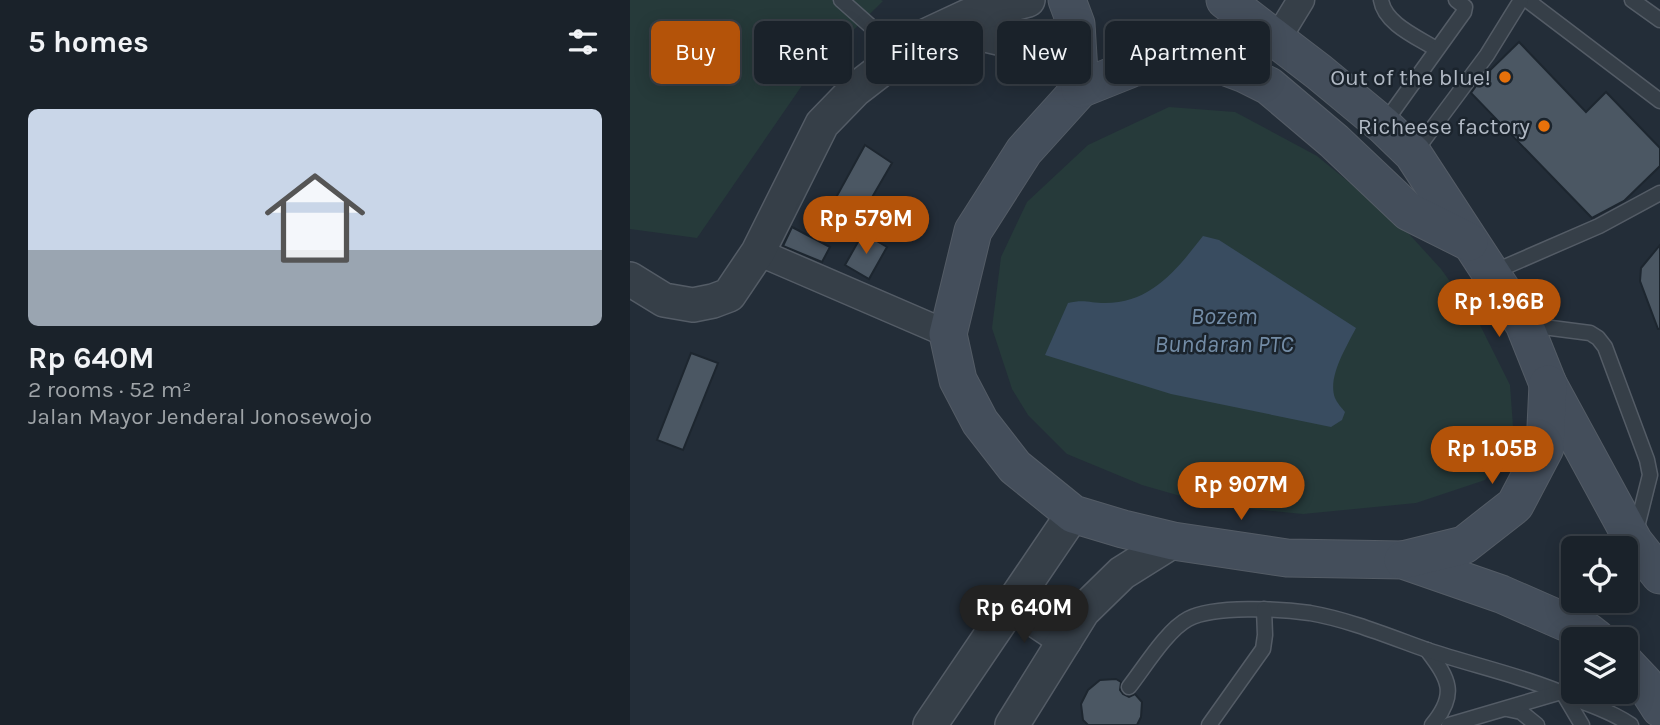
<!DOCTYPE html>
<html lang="en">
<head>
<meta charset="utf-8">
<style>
	body { margin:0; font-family:Karla,sans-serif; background:#232a32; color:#f1f3f6; height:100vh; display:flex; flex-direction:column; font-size:26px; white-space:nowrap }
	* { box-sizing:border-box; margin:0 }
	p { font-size:23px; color:#9fa4a8 }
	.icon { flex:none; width:38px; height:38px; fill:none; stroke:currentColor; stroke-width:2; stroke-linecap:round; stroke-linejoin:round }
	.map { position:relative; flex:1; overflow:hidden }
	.side { display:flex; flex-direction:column; background:#1a222a; width:630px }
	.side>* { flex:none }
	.hud { position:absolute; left:21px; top:21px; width:665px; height:63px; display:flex; gap:14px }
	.controls { position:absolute; left:931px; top:536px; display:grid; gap:14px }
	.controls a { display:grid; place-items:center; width:77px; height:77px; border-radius:10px; background:#1a222a; box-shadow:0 4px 18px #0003,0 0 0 2px #383f47; font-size:35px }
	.price { position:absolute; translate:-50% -60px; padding:0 16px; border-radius:24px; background:#b45309; color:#fff; font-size:23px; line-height:46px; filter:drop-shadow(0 2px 4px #0008) }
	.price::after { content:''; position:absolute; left:50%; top:42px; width:21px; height:16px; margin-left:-10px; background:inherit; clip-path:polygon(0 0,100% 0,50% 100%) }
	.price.current { background:#222; color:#fff }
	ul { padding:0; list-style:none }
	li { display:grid; align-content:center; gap:14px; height:371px; padding:0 28px }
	li span { display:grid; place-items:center; height:217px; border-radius:10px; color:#555 }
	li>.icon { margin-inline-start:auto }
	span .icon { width:126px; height:126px; fill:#fffc; stroke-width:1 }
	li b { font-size:30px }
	h2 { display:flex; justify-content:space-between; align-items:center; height:84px; padding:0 28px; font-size:30px }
	.pill { padding:0 24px; border-radius:10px; background:#1a222a; box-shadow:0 4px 18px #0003,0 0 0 2px #383f47; font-size:24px; line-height:63px }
	.pill.current { background:#b45309; color:#fff }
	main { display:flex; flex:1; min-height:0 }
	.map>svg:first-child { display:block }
</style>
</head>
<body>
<main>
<section class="side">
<h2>5 homes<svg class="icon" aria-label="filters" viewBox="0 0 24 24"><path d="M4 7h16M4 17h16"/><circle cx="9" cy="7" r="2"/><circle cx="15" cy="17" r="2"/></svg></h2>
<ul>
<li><span style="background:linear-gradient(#c9d6e8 65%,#9aa5b1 0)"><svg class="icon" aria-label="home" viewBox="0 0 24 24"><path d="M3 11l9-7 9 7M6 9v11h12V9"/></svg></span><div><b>Rp 640M</b><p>2 rooms · 52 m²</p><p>Jalan Mayor Jenderal Jonosewojo</p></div></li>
</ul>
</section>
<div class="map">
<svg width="1030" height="725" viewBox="0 0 1030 725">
	<rect width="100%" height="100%" fill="#232d38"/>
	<!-- green -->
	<g fill="#263a3a">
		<path d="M 0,0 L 251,0 L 253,1 L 182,71 L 67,238 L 0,229 Z"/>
		<path d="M 539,107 L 605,112 L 687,156 L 769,223 L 811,269 L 847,319 L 880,385 L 884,440 L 855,480 L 786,503 L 673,514 L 582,505 L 512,485 L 437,454 L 398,415 L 382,389 L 362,328 L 371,257 L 397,202 L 458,145 Z"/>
	</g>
	<!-- water -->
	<path fill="#394c60" d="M 573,236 L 589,240 L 726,328 C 717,346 697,377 705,398 C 707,403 712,408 715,412 L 712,420 L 701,427 L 541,394 L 415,355 L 438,303 C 454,299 460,303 475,303 C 522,303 547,269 573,236 Z"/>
	<!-- building -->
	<g fill="#4b5763" stroke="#1d262f" stroke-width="2">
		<path d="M 889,42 L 956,112 L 976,92 L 1030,148 L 1030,166 L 994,201 L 962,218 L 841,93 L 851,79 Z"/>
		<path d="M 235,145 L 262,163 L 230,218 L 203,203 Z"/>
		<path d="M 162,227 L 200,247 L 192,262 L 153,246 Z"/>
		<path d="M 233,233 L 257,247 L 239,279 L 215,265 Z"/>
		<path d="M 1030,245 L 1030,329 L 1028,329 L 1010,281 L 1011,268 Z"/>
		<path d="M 61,353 L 88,363 L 53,450 L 27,440 Z"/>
		<path d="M 486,679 L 491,682 L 490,690 L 493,694 L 499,697 L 505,694 L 512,702 L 511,717 L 507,725 L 458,725 L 453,720 L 451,704 L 458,690 L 470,680 Z"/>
	</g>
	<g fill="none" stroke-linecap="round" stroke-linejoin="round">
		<defs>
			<g id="service">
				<path d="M 211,0 L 272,54"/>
				<path d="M 751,0 C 755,24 787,37 806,49"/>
				<path d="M 897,0 L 1030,101"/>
				<path d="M 1002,0 L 1030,20"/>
				<path d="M 753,125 L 834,12 L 835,7 L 826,0"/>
				<path d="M 784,153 L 857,55 L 891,0"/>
				<path d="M 861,273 L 969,226 L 1030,193"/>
				<path d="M 898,325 L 960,333 L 968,338 L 975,347 L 1017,460 L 1020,475 L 1006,531"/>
				<path d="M 797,650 C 819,679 828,694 802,725"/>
				<path d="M 499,687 C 514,668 537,630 558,619 C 584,605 651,609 680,613 C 720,620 758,636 797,650 C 845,666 897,677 944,698 C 964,707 983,712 1001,725"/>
				<path d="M 933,693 L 952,725"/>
				<path d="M 877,709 L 891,712 L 907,725"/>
				<path d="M 579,725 L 633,649 L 635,635 L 634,609"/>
				<path d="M 819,725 L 931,692"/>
			</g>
			<g id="minor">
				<path d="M 646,41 L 671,0"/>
				<path d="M 128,252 L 318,334"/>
			</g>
			<g id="tertiary">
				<path d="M 312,35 L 351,34 L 389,43 L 449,67"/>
				<path d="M 0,279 L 34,300 L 63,305 L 83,301 L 99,295 L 128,252 L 192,124 L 225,90 L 295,36 L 338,16 L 398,0"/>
				<path d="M 383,605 L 435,640"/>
				<path d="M 300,725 L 443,514"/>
				<path d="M 382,725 L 453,611 L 492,573 L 543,541"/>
			</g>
			<g id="secondary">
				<path d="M 437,0 L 446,24 L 450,89 L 394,151 L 343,231 L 318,334 L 328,380 L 350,422 L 385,467 L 443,514 L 493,529 L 543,541 L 657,558 L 773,560 L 871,594 L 958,632 L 967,639"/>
				<path d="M 595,0 L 689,72 L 753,125 L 783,154 L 894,324 L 918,384 L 1004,542 L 1030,575"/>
				<path d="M 450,89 L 505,67 L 568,61 L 591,65 L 615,74 L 639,86 L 704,141 L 779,212 L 839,242"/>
				<path d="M 773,560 L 834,545 L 885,505 L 915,448 L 918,384"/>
				<path d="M 996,664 L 1014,683 L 1030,708"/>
			</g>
		</defs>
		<!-- service casing -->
		<use href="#service" stroke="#545c66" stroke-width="17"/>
		<!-- minor casing -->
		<use href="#minor" stroke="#545c66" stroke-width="29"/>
		<!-- tertiary casing -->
		<use href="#tertiary" stroke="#545c66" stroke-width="36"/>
		<!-- secondary casing -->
		<use href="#secondary" stroke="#545c66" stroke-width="39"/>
		<!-- service -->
		<use href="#service" stroke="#363f48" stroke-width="14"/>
		<!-- minor -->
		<use href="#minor" stroke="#363f48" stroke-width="26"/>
		<!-- tertiary -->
		<use href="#tertiary" stroke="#363f48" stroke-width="33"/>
		<!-- secondary -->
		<use href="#secondary" stroke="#444e5b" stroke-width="37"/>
	</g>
	<!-- markers -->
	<g fill="#e8710a" stroke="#1b242d" stroke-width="2.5">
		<circle cx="875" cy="77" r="7"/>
		<circle cx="914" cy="126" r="7"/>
	</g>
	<g text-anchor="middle" stroke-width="5" stroke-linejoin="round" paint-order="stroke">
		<!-- poi labels -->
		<g font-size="23" fill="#b1b9c4" stroke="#1b242d" text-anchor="end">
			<text x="861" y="85">Out of the blue!</text>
			<text x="900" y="134">Richeese factory</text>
		</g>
		<!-- water labels -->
		<g font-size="24" font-style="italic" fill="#738ca6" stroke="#1b242d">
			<text x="594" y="324">Bozem<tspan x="594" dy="28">Bundaran PTC</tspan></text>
		</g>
	</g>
</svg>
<div class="controls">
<a><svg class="icon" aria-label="locate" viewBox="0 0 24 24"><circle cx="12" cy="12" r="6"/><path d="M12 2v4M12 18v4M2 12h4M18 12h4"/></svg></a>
<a><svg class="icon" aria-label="layers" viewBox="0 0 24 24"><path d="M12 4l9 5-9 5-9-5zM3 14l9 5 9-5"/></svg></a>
</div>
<b class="price" style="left:236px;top:256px">Rp 579M</b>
<b class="price" style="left:869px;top:339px">Rp 1.96B</b>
<b class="price" style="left:862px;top:486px">Rp 1.05B</b>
<b class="price" style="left:611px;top:522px">Rp 907M</b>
<b class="price current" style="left:394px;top:645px">Rp 640M</b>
<div class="hud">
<a class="pill current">Buy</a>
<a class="pill">Rent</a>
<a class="pill">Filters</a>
<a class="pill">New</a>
<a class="pill">Apartment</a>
</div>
</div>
</main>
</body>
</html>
